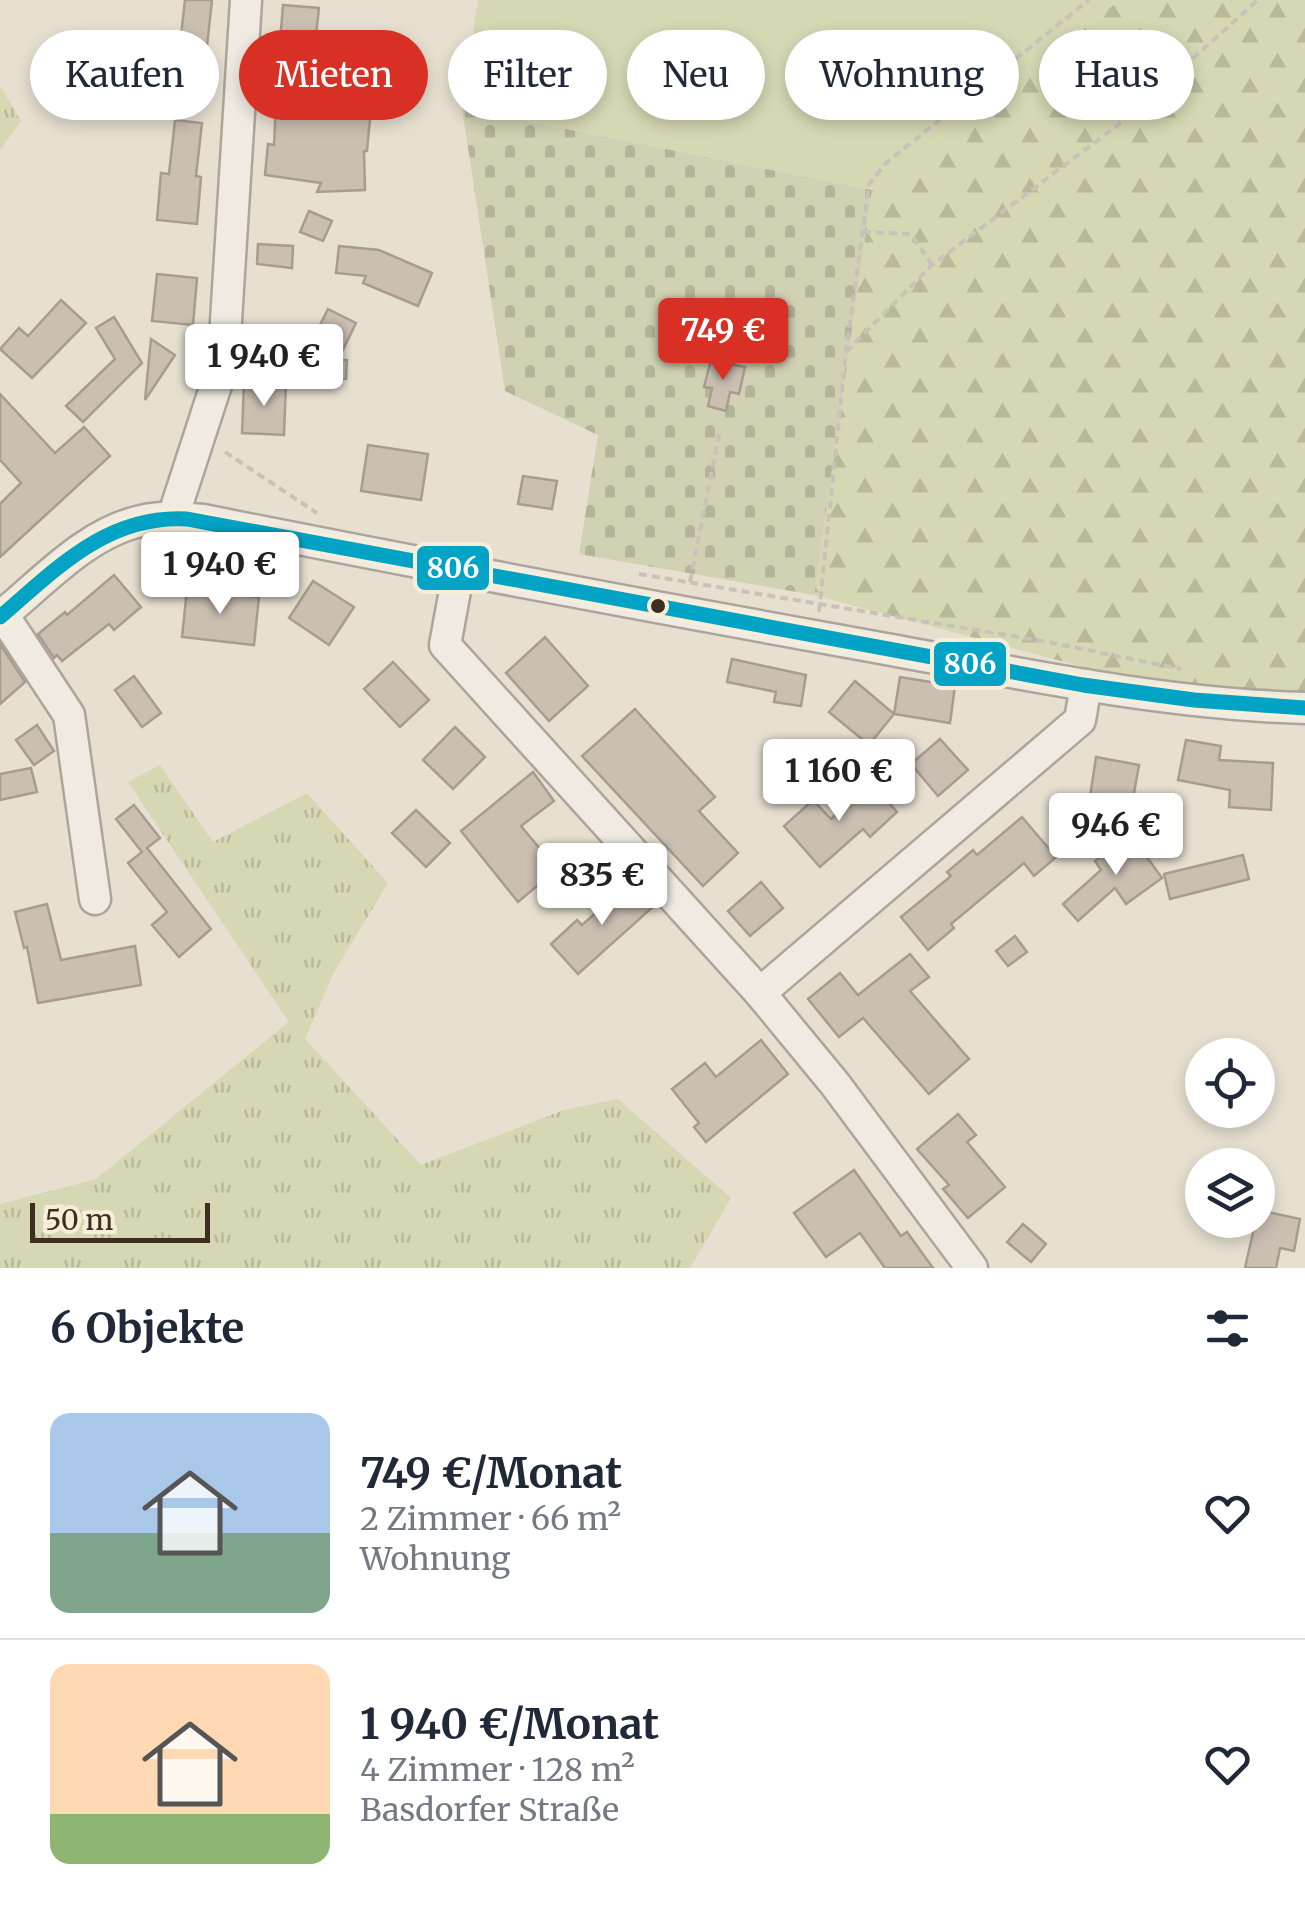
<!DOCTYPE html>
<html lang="de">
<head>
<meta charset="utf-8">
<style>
	body { margin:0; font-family:Merriweather,serif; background:#f6f6f7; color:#1f2937; height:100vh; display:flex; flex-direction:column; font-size:38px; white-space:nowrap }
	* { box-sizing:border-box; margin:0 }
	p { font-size:32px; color:#747a83 }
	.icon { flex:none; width:55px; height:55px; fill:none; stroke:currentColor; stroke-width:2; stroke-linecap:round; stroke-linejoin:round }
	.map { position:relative; height:1268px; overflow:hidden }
	.side { display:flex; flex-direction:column; background:#fff; flex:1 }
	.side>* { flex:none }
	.banner { position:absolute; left:30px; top:30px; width:1245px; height:90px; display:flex; gap:20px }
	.controls { position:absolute; left:1185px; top:1038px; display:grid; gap:20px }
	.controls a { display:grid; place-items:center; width:90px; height:90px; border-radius:50%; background:#fff; box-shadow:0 5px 15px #0003; font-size:50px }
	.scale { position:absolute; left:30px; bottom:25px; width:180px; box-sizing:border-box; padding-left:10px; border:5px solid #3d2e20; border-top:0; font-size:28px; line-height:35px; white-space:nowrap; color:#3d2e20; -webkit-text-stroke:8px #f7eed8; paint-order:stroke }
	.price { position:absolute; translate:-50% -85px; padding:0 22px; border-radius:10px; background:#fff; color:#222; font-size:32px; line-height:65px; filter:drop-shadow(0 2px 5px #0008) }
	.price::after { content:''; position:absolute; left:50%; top:60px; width:30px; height:22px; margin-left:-15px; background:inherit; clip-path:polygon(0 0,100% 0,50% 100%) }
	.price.active { background:#d93025; color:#fff }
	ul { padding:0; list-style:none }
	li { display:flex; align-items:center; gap:30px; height:250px; padding:0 50px }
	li+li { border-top:2px solid #e0e1e3 }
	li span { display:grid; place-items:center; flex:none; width:280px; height:200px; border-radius:20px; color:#555 }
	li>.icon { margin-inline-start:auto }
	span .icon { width:120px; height:120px; fill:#fffc; stroke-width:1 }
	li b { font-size:42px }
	h2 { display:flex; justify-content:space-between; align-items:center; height:120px; padding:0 50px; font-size:42px }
	.tag { padding:0 35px; border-radius:45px; background:#fff; box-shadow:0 5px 15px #0003; font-size:35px; line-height:90px }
	.tag.active { background:#d93025; color:#fff }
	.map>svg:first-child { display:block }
</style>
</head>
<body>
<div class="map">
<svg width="1305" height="1268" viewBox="0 0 1305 1268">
	<defs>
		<pattern id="grass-tufts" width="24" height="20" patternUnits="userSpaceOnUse" patternTransform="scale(2.5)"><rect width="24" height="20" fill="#d6d7b3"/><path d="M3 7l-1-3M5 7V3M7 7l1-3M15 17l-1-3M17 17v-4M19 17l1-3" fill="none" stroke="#b9b99a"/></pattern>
		<pattern id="forest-firs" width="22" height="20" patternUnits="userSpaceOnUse" patternTransform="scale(2.5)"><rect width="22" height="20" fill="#d6d7b3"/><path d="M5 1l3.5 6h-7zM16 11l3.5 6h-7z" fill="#b9b99a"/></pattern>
		<pattern id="cemetery-stones" width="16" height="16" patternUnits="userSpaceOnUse" patternTransform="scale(2.5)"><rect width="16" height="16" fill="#d1d1b3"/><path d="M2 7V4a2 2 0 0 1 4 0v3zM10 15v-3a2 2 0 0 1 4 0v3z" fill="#b4b49a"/></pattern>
	</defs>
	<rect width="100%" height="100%" fill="#e7e0d1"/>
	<!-- grass -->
	<g fill="url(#grass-tufts)">
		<path d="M 0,86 L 21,121 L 0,150 Z"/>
		<path d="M 160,765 L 213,842 L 307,793 L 388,883 L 334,972 L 305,1039 L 421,1165 L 564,1110 L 618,1099 L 731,1198 L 690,1268 L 0,1268 L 0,1204 L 96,1179 L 289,1022 L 128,782 Z"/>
	</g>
	<!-- forest -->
	<path fill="url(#forest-firs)" d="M 1120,0 L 1305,0 L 1305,697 L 1113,675 L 814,595 L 872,190 Z"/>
	<!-- cemetery -->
	<path fill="url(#cemetery-stones)" d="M 462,108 L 872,190 L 814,595 L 579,554 L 598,435 L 505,391 Z"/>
	<!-- green -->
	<path fill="#d6d7b3" d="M 478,0 L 1120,0 L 872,190 L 462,108 Z"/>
	<!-- building -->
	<g fill="#cbbfb2" stroke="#a89c90" stroke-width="2.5">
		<path d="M 185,0 L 212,0 L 204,74 L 177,71 Z"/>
		<path d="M 283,5 L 319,8 L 315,45 L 280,42 Z"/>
		<path d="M 276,101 L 371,108 L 367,151 L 364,151 L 365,190 L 317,192 L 321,183 L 265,175 L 268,144 L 274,145 Z"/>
		<path d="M 175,120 L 202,123 L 196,176 L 201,177 L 197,224 L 157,220 L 161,173 L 169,174 Z"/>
		<path d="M 309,211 L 332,221 L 323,241 L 300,232 Z"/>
		<path d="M 258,244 L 293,246 L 292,268 L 257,264 Z"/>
		<path d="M 339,246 L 379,250 L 432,273 L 418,306 L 363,283 L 366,276 L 336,273 Z"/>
		<path d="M 157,274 L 197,278 L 193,325 L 152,321 Z"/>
		<path d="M 61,300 L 86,323 L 32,378 L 0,349 L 19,328 L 28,336 Z"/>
		<path d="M 328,309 L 356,323 L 338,360 L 347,360 L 346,379 L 324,377 L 324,372 L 277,370 L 278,348 L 308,349 Z"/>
		<path d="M 114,317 L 142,363 L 83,422 L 66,406 L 115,359 L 96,328 Z"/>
		<path d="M 151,339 L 175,355 L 145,400 Z"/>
		<path d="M 711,360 L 745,367 L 739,394 L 730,392 L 726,411 L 708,406 L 712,388 L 704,387 Z"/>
		<path d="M 244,383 L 286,385 L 284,435 L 242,433 Z"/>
		<path d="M 0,394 L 55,453 L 84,427 L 110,456 L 0,557 L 0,504 L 21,483 L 0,460 Z"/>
		<path d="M 368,445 L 428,454 L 421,500 L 361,491 Z"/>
		<path d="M 523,476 L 557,481 L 552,509 L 518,504 Z"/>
		<path d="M 114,575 L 141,607 L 114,630 L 109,624 L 62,661 L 57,655 L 54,658 L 38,634 L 65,612 L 67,615 Z"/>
		<path d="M 313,581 L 354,607 L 329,645 L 289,618 Z"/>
		<path d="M 187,589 L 259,597 L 254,645 L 182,637 Z"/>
		<path d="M 545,637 L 588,686 L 549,721 L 506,673 Z"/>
		<path d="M 0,644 L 25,682 L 0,704 Z"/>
		<path d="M 732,659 L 806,675 L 801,706 L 774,702 L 776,692 L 727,682 Z"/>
		<path d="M 393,662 L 429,700 L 400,727 L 364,689 Z"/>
		<path d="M 134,676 L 161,713 L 142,727 L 115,690 Z"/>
		<path d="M 900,677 L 955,686 L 950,723 L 894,714 Z"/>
		<path d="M 855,681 L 894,714 L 869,745 L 829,712 Z"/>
		<path d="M 635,709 L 715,797 L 699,811 L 738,853 L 703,886 L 582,756 Z"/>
		<path d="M 37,725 L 54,751 L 34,765 L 16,740 Z"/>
		<path d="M 455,727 L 485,757 L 453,789 L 423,760 Z"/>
		<path d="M 940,739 L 968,770 L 938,796 L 911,764 Z"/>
		<path d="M 1186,740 L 1221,746 L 1219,760 L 1273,763 L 1271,810 L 1229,807 L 1230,790 L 1178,780 Z"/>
		<path d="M 1096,757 L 1139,765 L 1132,804 L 1090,797 Z"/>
		<path d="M 31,768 L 37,792 L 0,800 L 0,774 Z"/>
		<path d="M 533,772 L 554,801 L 521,826 L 557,869 L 518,902 L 461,831 Z"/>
		<path d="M 870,782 L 897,812 L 870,837 L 863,829 L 820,867 L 784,826 L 813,800 L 831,819 Z"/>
		<path d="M 134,805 L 160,838 L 147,848 L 211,929 L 179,957 L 152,925 L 167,912 L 128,863 L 142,852 L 116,819 Z"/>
		<path d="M 416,810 L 450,843 L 426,867 L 392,833 Z"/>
		<path d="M 1022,817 L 1056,857 L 1034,876 L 1024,863 L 951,924 L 954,928 L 928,950 L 901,917 L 951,876 L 947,872 L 973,850 L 977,855 Z"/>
		<path d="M 1131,835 L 1162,878 L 1126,904 L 1115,888 L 1078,921 L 1063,904 L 1101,870 L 1095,861 Z"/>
		<path d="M 1243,855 L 1249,879 L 1170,899 L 1164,874 Z"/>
		<path d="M 632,881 L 654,906 L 578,974 L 551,944 L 577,920 L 582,925 Z"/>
		<path d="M 761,882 L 783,908 L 750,936 L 728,911 Z"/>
		<path d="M 47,904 L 61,960 L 135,946 L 141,985 L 38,1003 L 27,947 L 24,948 L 15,912 Z"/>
		<path d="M 1015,936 L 1027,952 L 1008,966 L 996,951 Z"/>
		<path d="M 910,954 L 929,977 L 910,991 L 969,1059 L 929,1094 L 863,1018 L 839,1037 L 808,999 L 840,973 L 858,995 Z"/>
		<path d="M 761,1040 L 788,1074 L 706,1142 L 694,1127 L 699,1123 L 672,1089 L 705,1063 L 716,1077 Z"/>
		<path d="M 958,1114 L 976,1135 L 967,1142 L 1005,1187 L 968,1218 L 943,1189 L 949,1185 L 917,1149 Z"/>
		<path d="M 854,1170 L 901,1236 L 907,1232 L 933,1268 L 885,1268 L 860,1233 L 826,1257 L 794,1213 Z"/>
		<path d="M 1258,1210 L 1300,1219 L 1294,1251 L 1280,1248 L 1276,1268 L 1245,1268 Z"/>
		<path d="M 1023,1224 L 1046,1244 L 1031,1262 L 1007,1242 Z"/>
	</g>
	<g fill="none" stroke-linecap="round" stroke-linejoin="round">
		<defs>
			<g id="minor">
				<path d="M 173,517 L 218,379 L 225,337 L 246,0"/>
				<path d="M 459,569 L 445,645 L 760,993 L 835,1084 L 972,1268"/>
				<path d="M 3,615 L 69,715 L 95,899"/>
				<path d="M 0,617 C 42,583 86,533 141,521 C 161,516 182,518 203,520 C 423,564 643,605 864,645 C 1009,671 1157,704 1305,708"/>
				<path d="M 760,993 L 1080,720 L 1086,685"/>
			</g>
		</defs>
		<!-- minor casing -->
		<use href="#minor" stroke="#ada599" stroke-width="35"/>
		<!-- path -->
		<g stroke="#c8c2b9" stroke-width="4" stroke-dasharray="8 5" stroke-linecap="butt">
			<path d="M 863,232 L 911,234 L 932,265"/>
			<path d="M 846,352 L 932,265 L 1122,122 L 1258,0"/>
			<path d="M 225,452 L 317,513"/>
			<path d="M 639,574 L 1048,642 L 1181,669"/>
			<path d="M 690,582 L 720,429"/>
			<path d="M 819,612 L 846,352 L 869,184 L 886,163 L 1089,0"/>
		</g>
		<!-- minor -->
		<use href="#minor" stroke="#efebe3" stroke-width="30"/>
		<defs>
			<path id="bus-1" d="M 0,617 C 56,569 108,514 187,519 L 1083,685 L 1194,700 L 1305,708"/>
		</defs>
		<!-- bus-1 casing -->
		<use href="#bus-1" stroke="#f7eed8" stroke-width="22"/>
		<!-- bus-1 -->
		<use href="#bus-1" stroke="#03a3c5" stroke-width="15"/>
	</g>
	<!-- markers -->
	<circle fill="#3d2e20" stroke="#f7eed8" stroke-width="4" cx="658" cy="606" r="9"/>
	<g stroke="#f7eed8" stroke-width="4">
		<rect x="415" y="544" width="76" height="48" rx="10" fill="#03a3c5"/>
		<rect x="932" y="640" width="76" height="48" rx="10" fill="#03a3c5"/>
	</g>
	<g font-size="28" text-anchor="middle" font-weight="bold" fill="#fff">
		<text x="453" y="578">806</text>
		<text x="970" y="674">806</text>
	</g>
</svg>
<div class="controls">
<a><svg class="icon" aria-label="locate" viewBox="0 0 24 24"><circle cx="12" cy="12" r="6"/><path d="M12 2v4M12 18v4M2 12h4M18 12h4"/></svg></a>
<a><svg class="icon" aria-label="layers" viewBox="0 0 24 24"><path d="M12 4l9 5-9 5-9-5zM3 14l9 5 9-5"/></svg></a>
</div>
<div class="scale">50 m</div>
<b class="price active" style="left:723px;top:383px">749 €</b>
<b class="price" style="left:264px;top:409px">1 940 €</b>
<b class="price" style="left:220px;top:617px">1 940 €</b>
<b class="price" style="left:839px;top:824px">1 160 €</b>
<b class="price" style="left:1116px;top:878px">946 €</b>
<b class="price" style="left:602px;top:928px">835 €</b>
<div class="banner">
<a class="tag">Kaufen</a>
<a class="tag active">Mieten</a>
<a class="tag">Filter</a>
<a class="tag">Neu</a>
<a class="tag">Wohnung</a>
<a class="tag">Haus</a>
</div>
</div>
<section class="side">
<h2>6 Objekte<svg class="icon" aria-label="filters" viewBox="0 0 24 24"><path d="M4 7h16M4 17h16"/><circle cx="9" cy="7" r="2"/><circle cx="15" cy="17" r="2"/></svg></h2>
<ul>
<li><span style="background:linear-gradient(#a9c7e8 60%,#7fa58c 0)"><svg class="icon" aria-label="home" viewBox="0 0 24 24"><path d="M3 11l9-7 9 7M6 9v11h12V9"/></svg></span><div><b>749 €/Monat</b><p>2 Zimmer · 66 m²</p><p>Wohnung</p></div><svg class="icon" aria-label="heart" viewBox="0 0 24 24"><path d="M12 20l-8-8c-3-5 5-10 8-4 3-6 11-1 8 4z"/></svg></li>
<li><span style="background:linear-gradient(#ffd9b3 75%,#8fb573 0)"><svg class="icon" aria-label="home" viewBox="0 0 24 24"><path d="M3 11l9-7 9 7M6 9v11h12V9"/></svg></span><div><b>1 940 €/Monat</b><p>4 Zimmer · 128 m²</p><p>Basdorfer Straße</p></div><svg class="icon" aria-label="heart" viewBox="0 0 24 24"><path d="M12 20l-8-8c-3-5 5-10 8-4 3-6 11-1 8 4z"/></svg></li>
</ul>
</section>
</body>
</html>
